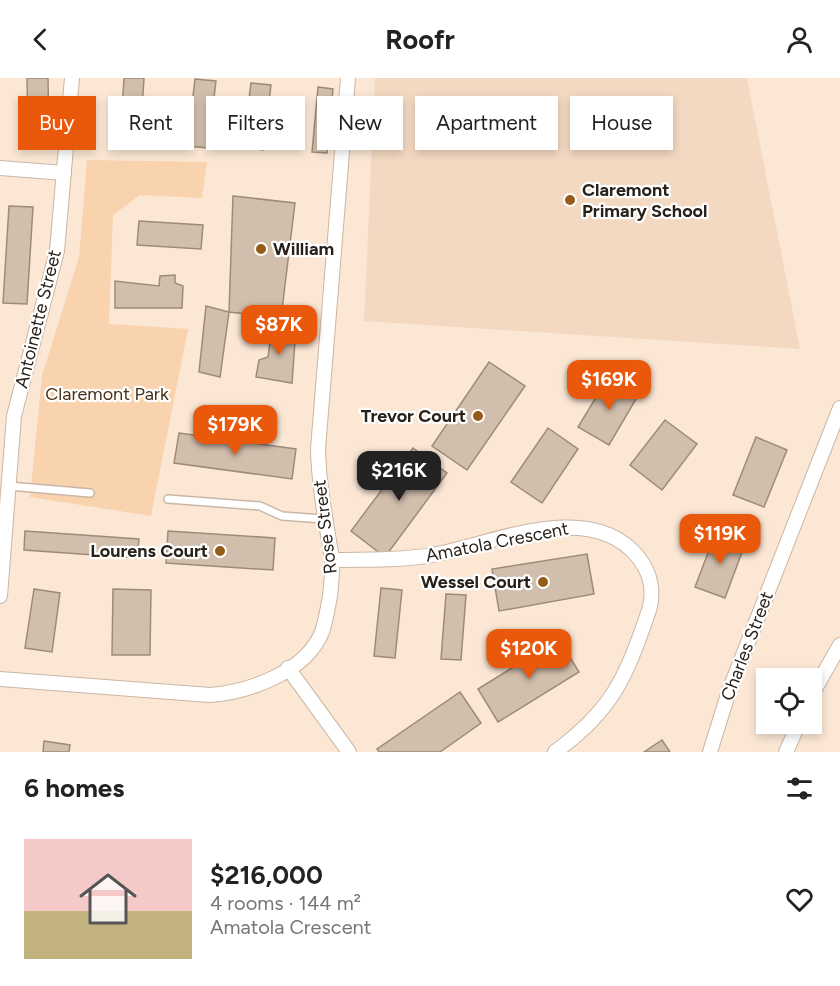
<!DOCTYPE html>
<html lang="en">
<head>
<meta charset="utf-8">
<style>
	body { margin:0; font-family:Figtree,sans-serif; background:#f6f6f6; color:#222; height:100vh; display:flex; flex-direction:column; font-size:22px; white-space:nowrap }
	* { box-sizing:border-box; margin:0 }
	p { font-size:20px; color:#767676 }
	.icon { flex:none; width:33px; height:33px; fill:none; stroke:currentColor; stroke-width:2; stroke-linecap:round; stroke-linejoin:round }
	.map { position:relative; height:674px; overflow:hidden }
	.sheet { display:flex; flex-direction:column; background:#fff; flex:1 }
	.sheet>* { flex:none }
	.hud { position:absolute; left:18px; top:18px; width:804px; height:54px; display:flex; gap:12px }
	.buttons { position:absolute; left:756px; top:590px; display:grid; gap:12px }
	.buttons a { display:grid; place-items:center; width:66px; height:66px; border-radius:0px; background:#fff; box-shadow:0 3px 9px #0003; font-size:30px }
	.price { position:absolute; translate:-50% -51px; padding:0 14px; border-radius:12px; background:#ea580c; color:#fff; font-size:20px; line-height:39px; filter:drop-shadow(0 2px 3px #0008) }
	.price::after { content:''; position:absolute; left:50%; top:36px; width:18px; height:14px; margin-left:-9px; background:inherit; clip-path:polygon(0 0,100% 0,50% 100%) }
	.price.on { background:#222; color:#fff }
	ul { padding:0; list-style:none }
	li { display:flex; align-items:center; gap:18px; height:150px; padding:0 24px }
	li span { display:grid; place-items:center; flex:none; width:168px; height:120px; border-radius:0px; color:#555 }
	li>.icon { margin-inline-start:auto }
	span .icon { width:72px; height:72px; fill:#fffc; stroke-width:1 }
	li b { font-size:26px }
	h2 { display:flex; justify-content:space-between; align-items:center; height:72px; padding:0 24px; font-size:26px }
	.tag { padding:0 21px; border-radius:0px; background:#fff; box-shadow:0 3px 9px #0003; font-size:21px; line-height:54px }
	.tag.on { background:#ea580c; color:#fff }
	header { display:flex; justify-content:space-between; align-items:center; height:78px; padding:0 24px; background:#fff; font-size:27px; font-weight:700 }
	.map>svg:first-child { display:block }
</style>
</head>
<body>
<header><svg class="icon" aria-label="back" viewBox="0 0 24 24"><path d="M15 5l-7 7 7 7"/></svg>Roofr<svg class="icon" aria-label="person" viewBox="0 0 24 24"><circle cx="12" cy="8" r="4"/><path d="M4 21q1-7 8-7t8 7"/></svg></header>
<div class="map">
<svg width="840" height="674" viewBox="0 0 840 674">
	<rect width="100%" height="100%" fill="#fce7d5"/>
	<!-- built -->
	<path fill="#f4d9c2" d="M 375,0 L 747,0 L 800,271 L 364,243 Z"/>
	<!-- green -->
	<path fill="#f9d2ae" d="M 87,82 L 207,84 L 202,120 L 140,117 L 113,137 L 109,246 L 188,251 L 151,438 L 30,419 L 42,298 L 79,179 Z"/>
	<!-- building -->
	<g fill="#d2beac" stroke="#9d8b7a" stroke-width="1.5">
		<path d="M 27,0 L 48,0 L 49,57 L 28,58 Z"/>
		<path d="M 124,0 L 144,0 L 140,65 L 120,64 Z"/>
		<path d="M 195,1 L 216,3 L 208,70 L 187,68 Z"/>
		<path d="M 251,5 L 271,7 L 263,72 L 243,69 Z"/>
		<path d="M 318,9 L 333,11 L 327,75 L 312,74 Z"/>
		<path d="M 233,118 L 295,125 L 281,240 L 229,234 Z"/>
		<path d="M 9,128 L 33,129 L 27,226 L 3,225 Z"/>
		<path d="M 139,143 L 203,147 L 201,171 L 137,167 Z"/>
		<path d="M 175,197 L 175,205 L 183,208 L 182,230 L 115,230 L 115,203 L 159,208 L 160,198 Z"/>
		<path d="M 206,228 L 229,234 L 220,299 L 199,294 Z"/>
		<path d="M 272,247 L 296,250 L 292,305 L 256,299 L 259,282 L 268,279 Z"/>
		<path d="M 489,284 L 525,308 L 467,392 L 432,368 Z"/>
		<path d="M 609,298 L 639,316 L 609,367 L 578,349 Z"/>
		<path d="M 665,342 L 697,366 L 662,412 L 630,387 Z"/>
		<path d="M 548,350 L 578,371 L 542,425 L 511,404 Z"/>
		<path d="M 179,355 L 296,371 L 292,401 L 174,385 Z"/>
		<path d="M 756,359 L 787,372 L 764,429 L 733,417 Z"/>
		<path d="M 413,370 L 447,395 L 385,479 L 351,453 Z"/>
		<path d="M 25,453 L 139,461 L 137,480 L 24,472 Z"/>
		<path d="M 168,453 L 275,460 L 273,492 L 166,485 Z"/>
		<path d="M 716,454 L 745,466 L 725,520 L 695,509 Z"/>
		<path d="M 587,476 L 594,516 L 499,533 L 492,491 Z"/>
		<path d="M 381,510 L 402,512 L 395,580 L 374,578 Z"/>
		<path d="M 34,511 L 60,515 L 52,574 L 25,570 Z"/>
		<path d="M 113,511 L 151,512 L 150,577 L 112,577 Z"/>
		<path d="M 446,516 L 466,517 L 461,582 L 441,581 Z"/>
		<path d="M 559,561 L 579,594 L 498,644 L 478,611 Z"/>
		<path d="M 460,614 L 481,645 L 440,674 L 379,674 L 377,671 Z"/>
		<path d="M 662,662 L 670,674 L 644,674 Z"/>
		<path d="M 44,663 L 70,667 L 69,674 L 43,674 Z"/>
	</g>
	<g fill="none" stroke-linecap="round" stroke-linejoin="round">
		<defs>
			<g id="lane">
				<path d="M 9,408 L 90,415"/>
				<path d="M 168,421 L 260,428 L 282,438 L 323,441"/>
			</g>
			<g id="street">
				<path d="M 0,90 L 64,95"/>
				<path d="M 332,482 C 364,481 400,483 432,477 C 493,466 590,420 638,479 C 652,496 655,517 647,538 C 625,602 611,633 555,674"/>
				<path d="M 0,518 L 14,338 L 57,173 L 72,0"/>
				<path d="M 288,590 L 349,674"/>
				<path d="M 0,601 L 210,617 C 249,614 306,594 322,554 C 326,542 328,529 330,518 C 331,506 333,492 332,481 C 326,443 319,410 318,371 L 348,0"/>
				<path d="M 812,616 L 840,567"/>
				<path d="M 710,674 L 729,613 L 840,330"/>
				<path d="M 786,674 L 799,645"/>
			</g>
		</defs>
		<!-- lane casing -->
		<use href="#lane" stroke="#cab6a5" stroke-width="10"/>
		<!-- street casing -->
		<use href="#street" stroke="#cab6a5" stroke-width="16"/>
		<!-- lane -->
		<use href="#lane" stroke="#fff" stroke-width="7"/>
		<!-- street -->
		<use href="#street" stroke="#fff" stroke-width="14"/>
	</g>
	<!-- markers -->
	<g fill="#955b19" stroke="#fff" stroke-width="2">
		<circle cx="570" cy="122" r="6"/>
		<circle cx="261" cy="171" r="6"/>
		<circle cx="478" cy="338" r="6"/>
		<circle cx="220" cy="473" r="6"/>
		<circle cx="543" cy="504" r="6"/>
	</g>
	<g text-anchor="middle" stroke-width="4.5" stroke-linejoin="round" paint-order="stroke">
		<!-- poi labels -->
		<g font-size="18" font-weight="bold" fill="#28211a" stroke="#fff" text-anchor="end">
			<text x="582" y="118" text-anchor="start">Claremont<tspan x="582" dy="21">Primary School</tspan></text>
			<text x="273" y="177" text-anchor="start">William</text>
			<text x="466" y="344">Trevor Court</text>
			<text x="208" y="479">Lourens Court</text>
			<text x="531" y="510">Wessel Court</text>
		</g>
		<!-- street labels -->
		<g font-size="18" fill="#28211a" stroke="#fff">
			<text transform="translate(38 241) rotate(-76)" y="6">Antoinette Street</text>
			<text transform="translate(325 449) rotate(-97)" y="6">Rose Street</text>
			<text transform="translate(497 464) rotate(-11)" y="6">Amatola Crescent</text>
			<text transform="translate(747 568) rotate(-69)" y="6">Charles Street</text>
		</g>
		<!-- park labels -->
		<g font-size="18" fill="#492e14" stroke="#fff">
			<text x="107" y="322">Claremont Park</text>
		</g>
	</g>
</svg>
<div class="buttons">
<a><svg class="icon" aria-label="locate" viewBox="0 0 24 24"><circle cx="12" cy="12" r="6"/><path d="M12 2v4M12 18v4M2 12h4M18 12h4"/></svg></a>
</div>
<b class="price" style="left:279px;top:278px">$87K</b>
<b class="price" style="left:609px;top:333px">$169K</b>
<b class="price" style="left:235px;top:378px">$179K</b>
<b class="price on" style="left:399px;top:424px">$216K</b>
<b class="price" style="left:720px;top:487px">$119K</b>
<b class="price" style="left:529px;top:602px">$120K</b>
<div class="hud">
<a class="tag on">Buy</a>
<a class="tag">Rent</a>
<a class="tag">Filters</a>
<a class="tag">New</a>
<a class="tag">Apartment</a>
<a class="tag">House</a>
</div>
</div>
<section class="sheet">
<h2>6 homes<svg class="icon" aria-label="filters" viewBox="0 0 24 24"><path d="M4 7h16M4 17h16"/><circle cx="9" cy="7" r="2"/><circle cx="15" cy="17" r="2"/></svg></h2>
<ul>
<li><span style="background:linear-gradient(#f6c9c9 60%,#c2b280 0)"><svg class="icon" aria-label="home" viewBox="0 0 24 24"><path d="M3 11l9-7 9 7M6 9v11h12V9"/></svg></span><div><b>$216,000</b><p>4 rooms · 144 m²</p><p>Amatola Crescent</p></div><svg class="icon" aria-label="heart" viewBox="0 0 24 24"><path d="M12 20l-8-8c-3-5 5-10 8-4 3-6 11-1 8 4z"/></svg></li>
</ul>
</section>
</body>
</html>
